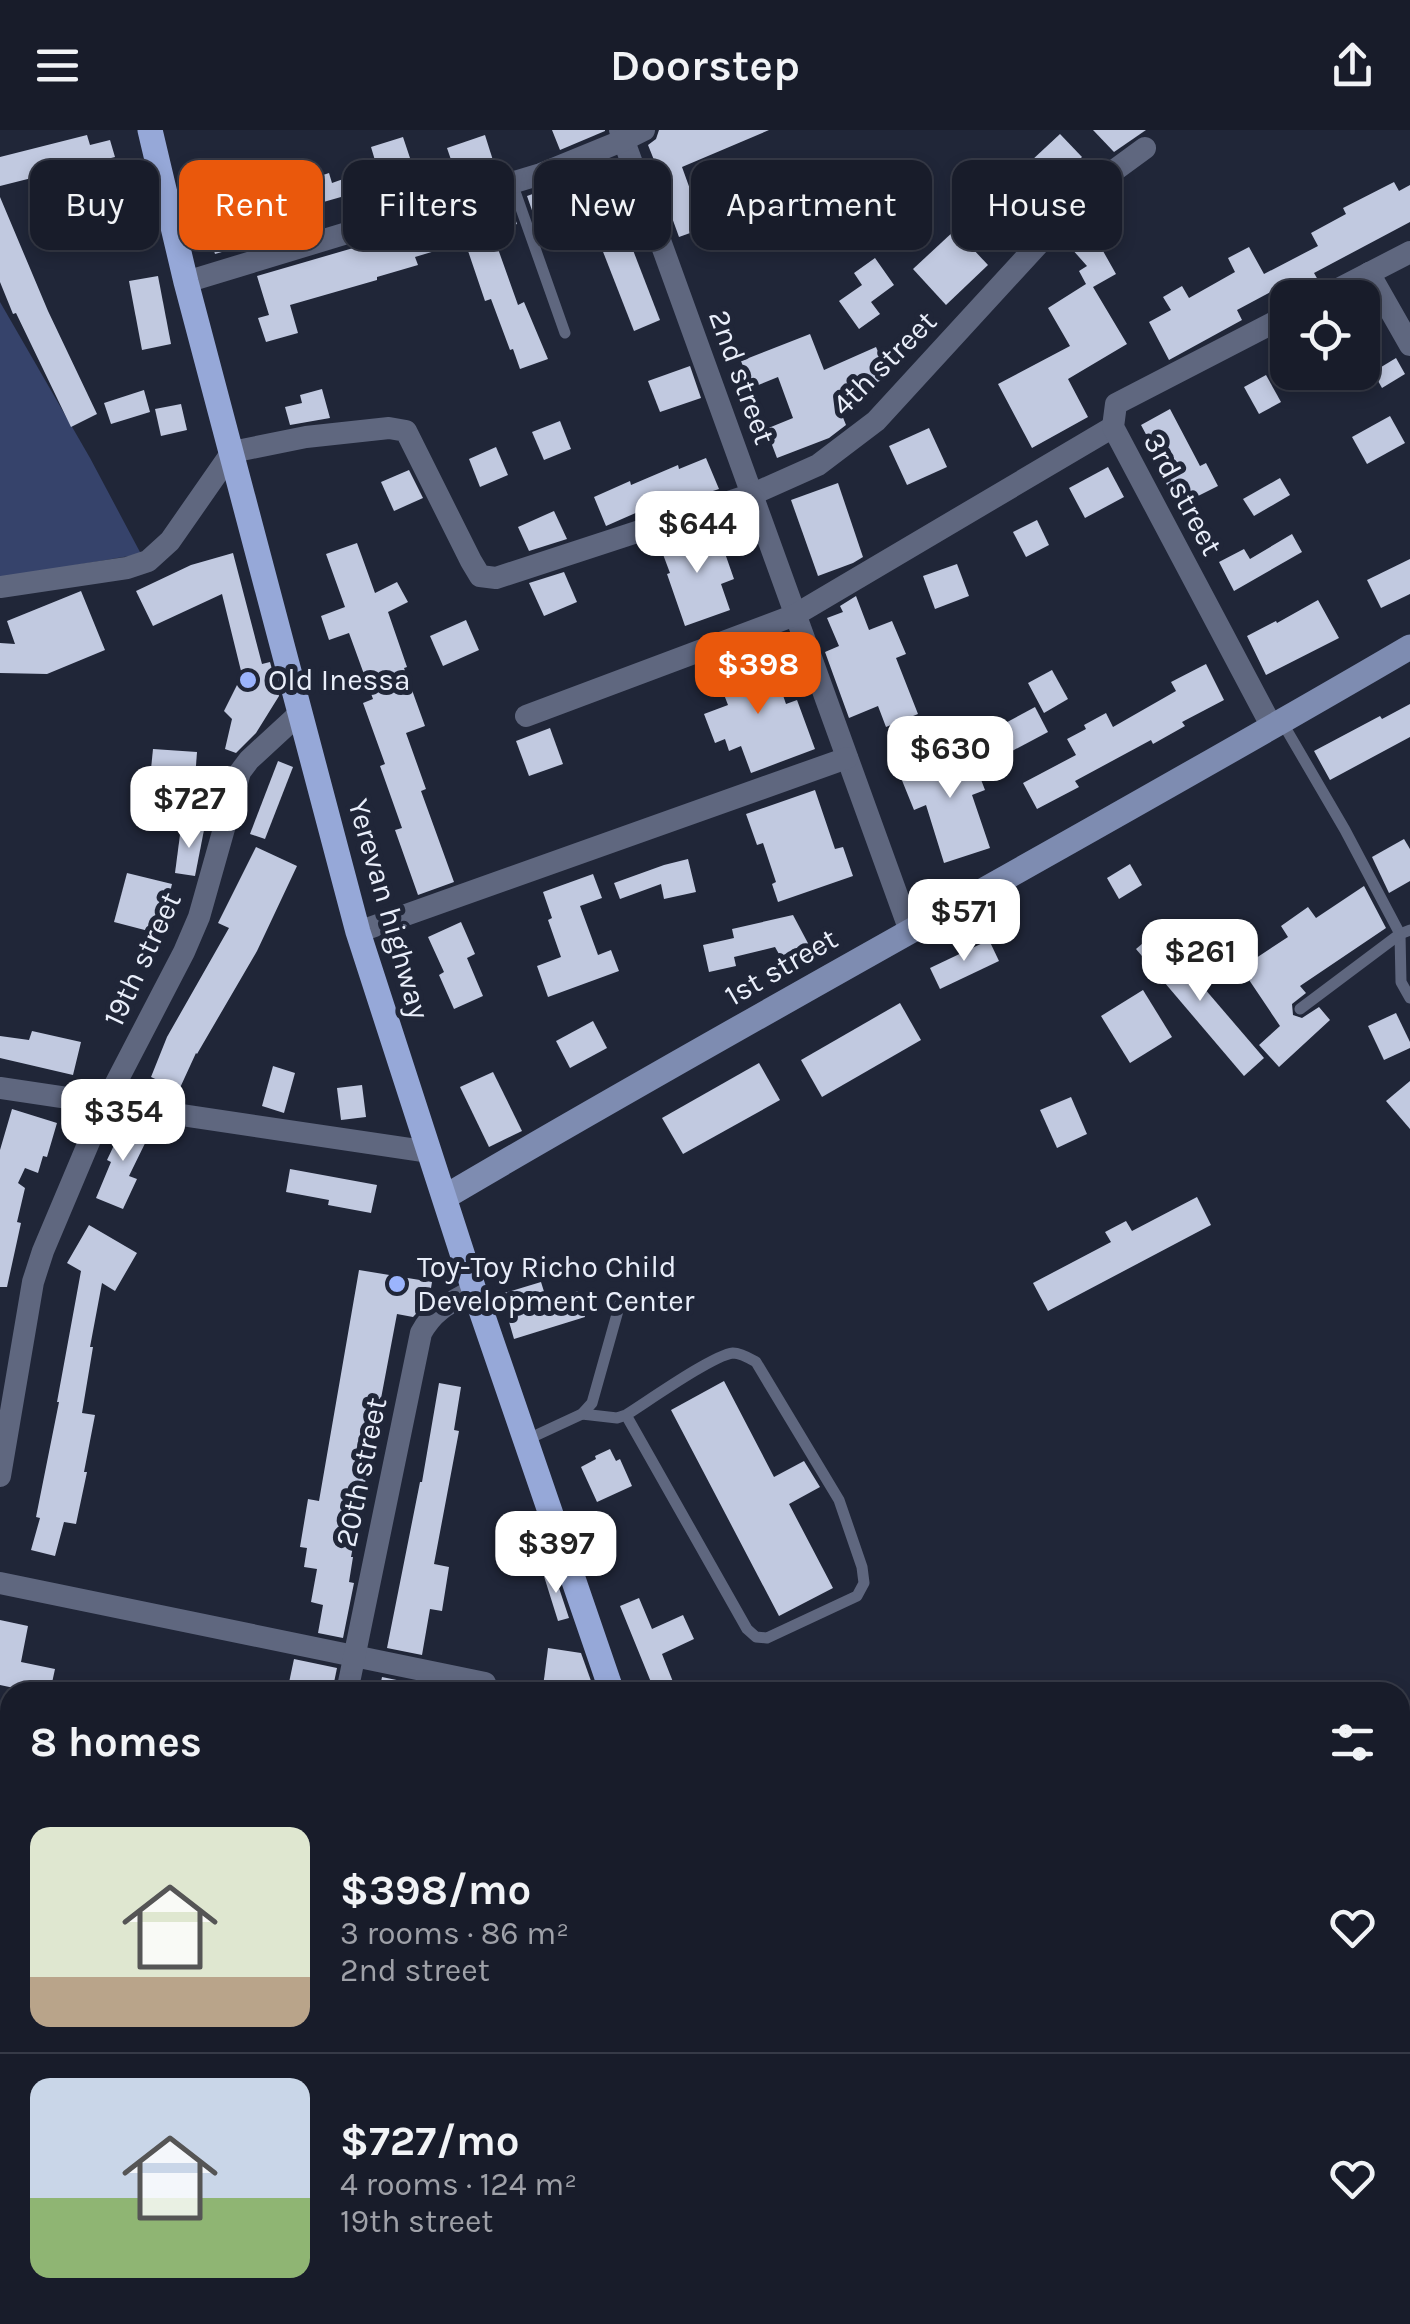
<!DOCTYPE html>
<html lang="en">
<head>
<meta charset="utf-8">
<style>
	body { margin:0; font-family:Karla,sans-serif; background:#252936; color:#f1f3f6; height:100vh; display:flex; flex-direction:column; font-size:38px; white-space:nowrap }
	* { box-sizing:border-box; margin:0 }
	p { font-size:32px; color:#9fa1a8 }
	.icon { flex:none; width:55px; height:55px; fill:none; stroke:currentColor; stroke-width:2; stroke-linecap:round; stroke-linejoin:round }
	.map { position:relative; flex:1; overflow:hidden }
	.details { position:absolute; left:0px; top:1552px; width:1410px; height:642px; display:flex; flex-direction:column; background:#181c2a; border-radius:30px 30px 0 0; box-shadow:0 5px 15px #0003,0 0 0 2px #363a47 }
	.details>* { flex:none }
	.hud { position:absolute; left:30px; top:30px; width:1350px; height:90px; display:flex; gap:20px }
	.fabs { position:absolute; left:1270px; top:150px; display:grid; gap:20px }
	.fabs a { display:grid; place-items:center; width:110px; height:110px; border-radius:20px; background:#181c2a; box-shadow:0 5px 15px #0003,0 0 0 2px #363a47; font-size:50px }
	.price { position:absolute; translate:-50% -85px; padding:0 22px; border-radius:20px; background:#fff; color:#222; font-size:32px; line-height:65px; filter:drop-shadow(0 2px 5px #0008) }
	.price::after { content:''; position:absolute; left:50%; top:60px; width:30px; height:22px; margin-left:-15px; background:inherit; clip-path:polygon(0 0,100% 0,50% 100%) }
	.price.selected { background:#ea580c; color:#fff }
	ul { padding:0; list-style:none }
	li { display:flex; align-items:center; gap:30px; height:250px; padding:0 30px }
	li+li { border-top:2px solid #363a47 }
	li span { display:grid; place-items:center; flex:none; width:280px; height:200px; border-radius:20px; color:#555 }
	li>.icon { margin-inline-start:auto }
	span .icon { width:120px; height:120px; fill:#fffc; stroke-width:1 }
	li b { font-size:42px }
	h2 { display:flex; justify-content:space-between; align-items:center; height:120px; padding:0 30px; font-size:42px }
	.chip { padding:0 35px; border-radius:20px; background:#181c2a; box-shadow:0 5px 15px #0003,0 0 0 2px #363a47; font-size:35px; line-height:90px }
	.chip.selected { background:#ea580c; color:#fff }
	header { display:flex; justify-content:space-between; align-items:center; height:130px; padding:0 30px; background:#181c2a; font-size:45px; font-weight:600 }
	.map>svg:first-child { display:block }
</style>
</head>
<body>
<header><svg class="icon" aria-label="menu" viewBox="0 0 24 24"><path d="M4 6h16M4 12h16M4 18h16"/></svg>Doorstep<svg class="icon" aria-label="share" viewBox="0 0 24 24"><path d="M12 15V3M7 8l5-5 5 5M5 13v7h14v-7"/></svg></header>
<div class="map">
<svg width="1410" height="2194" viewBox="0 0 1410 2194">
	<rect width="100%" height="100%" fill="#202638"/>
	<!-- green -->
	<path fill="#36436b" d="M 0,172 L 90,328 L 141,424 L 0,448 Z"/>
	<!-- water -->
	<path fill="#030430" d="M 1410,2012 L 1410,2101 L 1401,2101 L 1400,2016 Z"/>
	<!-- building -->
	<g fill="#c1c9e0">
		<path d="M 552,0 L 605,0 L 605,1 L 560,20 Z"/>
		<path d="M 659,0 L 769,0 L 682,37 L 704,98 L 679,107 L 666,71 L 670,70 L 648,15 L 656,9 Z"/>
		<path d="M 1093,0 L 1146,0 L 1114,22 Z"/>
		<path d="M 1060,4 L 1082,27 L 1053,54 L 1031,31 Z"/>
		<path d="M 87,5 L 90,15 L 110,10 L 115,27 L 0,56 L 0,27 Z"/>
		<path d="M 485,5 L 496,40 L 459,53 L 447,18 Z"/>
		<path d="M 403,7 L 416,46 L 377,58 L 382,74 L 355,83 L 348,65 L 313,75 L 320,96 L 247,118 L 246,115 L 215,124 L 206,94 L 237,85 L 229,60 L 265,49 L 270,63 L 329,43 L 332,53 L 377,37 L 371,17 Z"/>
		<path d="M 134,44 L 143,92 L 124,95 L 115,48 Z"/>
		<path d="M 569,51 L 578,79 L 541,91 L 540,87 L 535,89 L 527,66 Z"/>
		<path d="M 1394,52 L 1399,61 L 1410,55 L 1410,92 L 1314,143 L 1318,150 L 1287,166 L 1282,156 L 1237,180 L 1242,190 L 1169,230 L 1149,192 L 1171,180 L 1163,167 L 1182,156 L 1189,168 L 1235,142 L 1228,128 L 1249,117 L 1264,144 L 1318,116 L 1311,103 L 1346,84 L 1343,78 Z"/>
		<path d="M 1034,57 L 1052,77 L 1026,106 L 1005,84 Z"/>
		<path d="M 609,58 L 660,190 L 634,201 L 582,68 Z"/>
		<path d="M 0,67 L 48,181 L 97,284 L 71,297 L 16,183 L 13,184 L 0,152 Z"/>
		<path d="M 509,72 L 517,94 L 492,102 L 518,175 L 524,172 L 548,229 L 520,239 L 513,219 L 510,220 L 491,169 L 485,171 L 465,112 L 415,127 L 418,135 L 377,147 L 377,150 L 290,175 L 298,203 L 266,212 L 258,188 L 269,185 L 257,146 L 367,114 L 368,118 L 413,105 L 412,101 L 463,88 Z"/>
		<path d="M 1086,85 L 1099,101 L 1094,105 L 1116,144 L 1093,157 L 1127,214 L 1068,249 L 1088,287 L 1032,318 L 998,254 L 1070,216 L 1048,178 L 1086,154 L 1079,141 L 1087,136 L 1063,109 Z"/>
		<path d="M 955,100 L 988,135 L 946,175 L 913,139 Z"/>
		<path d="M 875,128 L 894,155 L 871,172 L 880,184 L 859,199 L 839,171 L 862,155 L 854,143 Z"/>
		<path d="M 158,146 L 171,214 L 142,220 L 129,151 Z"/>
		<path d="M 810,204 L 824,240 L 876,217 L 889,247 L 836,270 L 846,295 L 829,308 L 777,328 L 766,299 L 793,288 L 778,247 L 751,258 L 741,231 Z"/>
		<path d="M 1396,228 L 1405,244 L 1382,258 L 1373,242 Z"/>
		<path d="M 690,236 L 701,268 L 660,282 L 648,251 Z"/>
		<path d="M 1266,245 L 1281,272 L 1259,284 L 1244,257 Z"/>
		<path d="M 322,259 L 330,288 L 290,295 L 285,277 L 302,273 L 300,265 Z"/>
		<path d="M 144,260 L 150,282 L 111,294 L 104,273 Z"/>
		<path d="M 181,274 L 187,300 L 161,306 L 155,279 Z"/>
		<path d="M 1170,279 L 1200,336 L 1206,333 L 1218,356 L 1178,376 L 1166,353 L 1171,351 L 1141,295 Z"/>
		<path d="M 1390,286 L 1405,313 L 1367,334 L 1352,307 Z"/>
		<path d="M 560,291 L 571,319 L 544,330 L 532,302 Z"/>
		<path d="M 929,298 L 947,337 L 907,355 L 889,316 Z"/>
		<path d="M 496,317 L 508,345 L 480,357 L 469,329 Z"/>
		<path d="M 706,328 L 719,359 L 649,382 L 647,378 L 606,396 L 594,367 L 630,351 L 631,355 L 678,335 L 679,339 Z"/>
		<path d="M 1108,337 L 1124,367 L 1085,388 L 1069,358 Z"/>
		<path d="M 409,340 L 423,368 L 394,381 L 381,352 Z"/>
		<path d="M 1280,348 L 1290,365 L 1254,386 L 1243,369 Z"/>
		<path d="M 838,353 L 863,427 L 853,433 L 818,446 L 791,370 Z"/>
		<path d="M 554,381 L 567,409 L 529,421 L 518,397 Z"/>
		<path d="M 1037,390 L 1049,415 L 1026,427 L 1013,402 Z"/>
		<path d="M 696,399 L 702,416 L 720,409 L 734,449 L 721,454 L 730,480 L 685,496 L 667,444 L 670,443 L 658,411 Z"/>
		<path d="M 1292,404 L 1302,422 L 1234,461 L 1219,432 L 1244,419 L 1250,429 Z"/>
		<path d="M 357,413 L 375,463 L 397,452 L 408,472 L 388,482 L 407,537 L 404,538 L 425,596 L 406,603 L 426,659 L 421,661 L 454,752 L 418,765 L 395,700 L 402,698 L 380,636 L 385,634 L 363,573 L 373,569 L 349,503 L 329,510 L 321,486 L 345,477 L 326,424 Z"/>
		<path d="M 233,423 L 262,534 L 270,532 L 279,566 L 256,603 L 236,623 L 225,619 L 232,589 L 224,581 L 242,545 L 222,464 L 153,496 L 136,461 L 191,435 Z"/>
		<path d="M 1410,429 L 1410,464 L 1381,478 L 1367,450 Z"/>
		<path d="M 957,434 L 969,466 L 935,479 L 923,446 Z"/>
		<path d="M 564,442 L 577,472 L 544,486 L 529,453 Z"/>
		<path d="M 81,461 L 105,520 L 47,544 L 0,543 L 0,513 L 15,514 L 7,491 Z"/>
		<path d="M 856,466 L 869,500 L 892,491 L 906,524 L 896,528 L 918,584 L 886,597 L 878,576 L 849,588 L 825,522 L 839,516 L 827,488 L 843,482 L 840,476 Z"/>
		<path d="M 1318,470 L 1339,508 L 1266,545 L 1247,506 L 1276,491 L 1277,493 Z"/>
		<path d="M 466,490 L 479,520 L 443,536 L 430,506 Z"/>
		<path d="M 742,526 L 747,539 L 762,534 L 767,548 L 776,545 L 786,574 L 797,570 L 815,619 L 751,643 L 741,616 L 729,621 L 725,609 L 715,613 L 704,584 L 728,575 L 713,536 Z"/>
		<path d="M 1206,534 L 1224,570 L 1182,592 L 1185,596 L 1153,614 L 1151,610 L 1075,651 L 1079,657 L 1037,679 L 1023,653 L 1076,625 L 1067,609 L 1086,599 L 1084,595 L 1106,583 L 1113,597 L 1176,561 L 1171,552 Z"/>
		<path d="M 1052,540 L 1068,569 L 1044,583 L 1028,553 Z"/>
		<path d="M 1410,574 L 1410,607 L 1330,650 L 1314,621 L 1380,586 L 1382,589 Z"/>
		<path d="M 1035,577 L 1048,602 L 1012,621 L 998,597 Z"/>
		<path d="M 550,598 L 563,634 L 529,646 L 516,611 Z"/>
		<path d="M 967,613 L 985,660 L 972,665 L 990,718 L 944,733 L 926,675 L 914,680 L 899,643 L 931,630 L 930,626 Z"/>
		<path d="M 153,619 L 197,622 L 194,662 L 149,659 Z"/>
		<path d="M 278,631 L 293,637 L 265,709 L 250,704 Z"/>
		<path d="M 815,660 L 835,719 L 843,717 L 853,746 L 778,772 L 772,754 L 776,752 L 763,713 L 757,715 L 746,684 Z"/>
		<path d="M 181,697 L 204,700 L 195,746 L 175,743 Z"/>
		<path d="M 1404,709 L 1410,719 L 1410,751 L 1389,763 L 1372,727 Z"/>
		<path d="M 256,717 L 297,736 L 257,821 L 197,924 L 196,923 L 179,960 L 151,947 L 167,907 L 229,798 L 218,793 Z"/>
		<path d="M 688,729 L 696,762 L 664,769 L 661,754 L 620,769 L 614,753 L 664,735 Z"/>
		<path d="M 1130,734 L 1142,755 L 1119,769 L 1107,748 Z"/>
		<path d="M 127,743 L 172,754 L 160,804 L 114,792 Z"/>
		<path d="M 593,744 L 602,768 L 580,776 L 598,825 L 611,820 L 619,841 L 548,867 L 537,836 L 561,827 L 548,790 L 552,788 L 543,762 Z"/>
		<path d="M 1364,756 L 1386,798 L 1300,856 L 1306,863 L 1292,874 L 1293,885 L 1302,888 L 1319,877 L 1330,890 L 1279,937 L 1259,915 L 1280,896 L 1241,838 L 1288,807 L 1281,796 L 1308,777 L 1316,788 Z"/>
		<path d="M 793,785 L 810,817 L 783,831 L 775,817 L 734,827 L 736,836 L 709,842 L 703,815 L 734,808 L 732,799 Z"/>
		<path d="M 461,792 L 475,824 L 467,828 L 483,866 L 454,879 L 439,845 L 444,842 L 428,807 Z"/>
		<path d="M 1156,802 L 1264,928 L 1244,946 L 1136,819 Z"/>
		<path d="M 989,810 L 999,831 L 940,859 L 930,838 Z"/>
		<path d="M 1143,860 L 1172,907 L 1130,933 L 1101,886 Z"/>
		<path d="M 900,873 L 921,910 L 822,967 L 801,930 Z"/>
		<path d="M 1396,883 L 1410,912 L 1410,918 L 1384,930 L 1368,896 Z"/>
		<path d="M 593,891 L 607,918 L 570,938 L 556,911 Z"/>
		<path d="M 32,901 L 81,912 L 73,945 L 0,928 L 0,906 L 29,910 Z"/>
		<path d="M 759,933 L 780,970 L 683,1024 L 662,988 Z"/>
		<path d="M 273,936 L 295,943 L 284,983 L 262,976 Z"/>
		<path d="M 493,942 L 522,1001 L 489,1017 L 460,957 Z"/>
		<path d="M 1410,951 L 1410,999 L 1386,971 Z"/>
		<path d="M 362,955 L 366,987 L 341,990 L 337,958 Z"/>
		<path d="M 1071,967 L 1087,1004 L 1057,1018 L 1040,980 Z"/>
		<path d="M 12,979 L 57,993 L 47,1027 L 43,1026 L 38,1043 L 25,1038 L 18,1053 L 25,1058 L 17,1092 L 21,1093 L 7,1157 L 0,1157 L 0,1020 Z"/>
		<path d="M 125,992 L 142,994 L 152,999 L 129,1046 L 137,1049 L 123,1079 L 96,1068 L 111,1032 L 107,1030 Z"/>
		<path d="M 290,1039 L 377,1055 L 371,1083 L 328,1075 L 329,1070 L 286,1062 Z"/>
		<path d="M 1197,1067 L 1211,1095 L 1048,1181 L 1033,1153 L 1111,1112 L 1105,1102 L 1126,1091 L 1132,1101 Z"/>
		<path d="M 89,1095 L 137,1123 L 115,1161 L 102,1153 L 90,1217 L 93,1217 L 82,1283 L 95,1285 L 84,1342 L 87,1342 L 76,1394 L 64,1392 L 55,1426 L 31,1420 L 40,1388 L 36,1387 L 59,1272 L 57,1272 L 81,1141 L 67,1133 Z"/>
		<path d="M 359,1140 L 432,1152 L 429,1170 L 413,1187 L 397,1184 L 351,1427 L 353,1427 L 349,1452 L 354,1453 L 343,1508 L 318,1503 L 323,1475 L 311,1472 L 317,1439 L 304,1437 L 307,1418 L 300,1417 L 308,1369 L 319,1371 Z"/>
		<path d="M 541,1152 L 547,1171 L 578,1161 L 585,1187 L 514,1209 L 501,1164 Z"/>
		<path d="M 724,1251 L 774,1347 L 804,1331 L 820,1357 L 789,1374 L 833,1458 L 779,1486 L 671,1280 Z"/>
		<path d="M 439,1253 L 461,1257 L 454,1300 L 459,1301 L 434,1434 L 449,1437 L 442,1481 L 430,1479 L 422,1525 L 387,1518 L 420,1352 L 422,1352 Z"/>
		<path d="M 610,1319 L 616,1331 L 620,1329 L 632,1356 L 597,1372 L 581,1337 L 596,1329 L 595,1326 Z"/>
		<path d="M 553,1440 L 569,1488 L 558,1491 L 543,1443 Z"/>
		<path d="M 639,1468 L 652,1499 L 683,1485 L 694,1509 L 662,1524 L 677,1562 L 655,1562 L 620,1476 Z"/>
		<path d="M 0,1490 L 28,1496 L 21,1532 L 55,1539 L 50,1562 L 33,1562 L 0,1555 Z"/>
		<path d="M 548,1518 L 581,1523 L 595,1562 L 576,1562 L 543,1557 Z"/>
		<path d="M 294,1529 L 337,1538 L 332,1562 L 287,1562 Z"/>
		<path d="M 382,1547 L 426,1556 L 425,1562 L 379,1562 Z"/>
	</g>
	<g fill="none" stroke-linecap="round" stroke-linejoin="round">
		<!-- lane -->
		<g stroke="#5f677f" stroke-width="11">
			<path d="M 512,53 L 565,203"/>
			<path d="M 1282,592 L 1345,700 L 1400,804 L 1401,852 L 1410,868"/>
			<path d="M 1300,879 L 1400,804 L 1410,800"/>
			<path d="M 582,1284 L 617,1288 L 626,1285 C 647,1272 713,1225 733,1223 C 741,1223 749,1228 756,1232 L 839,1370 L 862,1437 L 864,1453 L 857,1466 L 767,1508 L 756,1507 L 747,1499 L 626,1285"/>
			<path d="M 526,1310 L 582,1284 L 592,1273 L 621,1170"/>
			<path d="M 1400,1770 L 1410,1771"/>
		</g>
		<!-- street -->
		<g stroke="#5f677f" stroke-width="22">
			<path d="M 620,0 L 910,801"/>
			<path d="M 1369,143 L 1410,215"/>
			<path d="M 186,152 L 541,44 L 624,10 L 644,0"/>
			<path d="M 1321,168 L 1410,122"/>
			<path d="M 0,457 L 127,438 L 148,431 L 170,411 L 232,322 L 306,307 L 389,298 L 406,301 L 471,431 L 480,446 L 496,448 L 753,364 L 818,335 L 876,291 L 1089,59 L 1145,18"/>
			<path d="M 526,586 L 795,485 L 1113,297"/>
			<path d="M 1272,597 L 1113,297 L 1116,274 L 1288,185"/>
			<path d="M 358,802 L 847,628"/>
			<path d="M 0,958 L 430,1022"/>
			<path d="M 0,1346 L 33,1152 L 43,1121 L 105,974 L 184,822 L 199,787 L 240,642 L 249,630 L 300,583"/>
			<path d="M 0,1453 L 485,1553"/>
			<path d="M 347,1562 L 421,1203 C 434,1179 450,1173 474,1160"/>
			<path d="M 192,2194 L 198,2185"/>
		</g>
		<!-- secondary -->
		<path stroke="#7e8cb1" stroke-width="25" d="M 445,1067 C 764,879 1091,704 1410,517"/>
		<!-- primary -->
		<g stroke="#96a8d8" stroke-width="25">
			<path d="M 150,0 L 186,152 L 358,802 L 474,1160 L 612,1562"/>
			<path d="M 826,2185 L 829,2194"/>
		</g>
	</g>
	<!-- markers -->
	<g fill="#9bb4fd" stroke="#202638" stroke-width="4">
		<circle cx="248" cy="550" r="10"/>
		<circle cx="397" cy="1154" r="10"/>
	</g>
	<g text-anchor="middle" stroke-width="10" stroke-linejoin="round" paint-order="stroke">
		<!-- street labels -->
		<g font-size="30" fill="#e9eefa" stroke="#202638">
			<text transform="translate(884 233) rotate(-45)" y="10">4th street</text>
			<text transform="translate(742 247) rotate(70)" y="10">2nd street</text>
			<text transform="translate(1183 364) rotate(62)" y="10">3rd street</text>
			<text transform="translate(389 779) rotate(74)" y="10">Yerevan highway</text>
			<text transform="translate(142 829) rotate(-65)" y="10">19th street</text>
			<text transform="translate(781 837) rotate(-30)" y="10">1st street</text>
			<text transform="translate(361 1342) rotate(-78)" y="10">20th street</text>
		</g>
		<!-- poi labels -->
		<g font-size="30" fill="#e9eefa" stroke="#202638" text-anchor="start">
			<text x="268" y="560">Old Inessa</text>
			<text x="417" y="1147">Toy-Toy Richo Child<tspan x="417" dy="34">Development Center</tspan></text>
		</g>
	</g>
</svg>
<div class="fabs">
<a><svg class="icon" aria-label="locate" viewBox="0 0 24 24"><circle cx="12" cy="12" r="6"/><path d="M12 2v4M12 18v4M2 12h4M18 12h4"/></svg></a>
</div>
<b class="price" style="left:697px;top:446px">$644</b>
<b class="price selected" style="left:758px;top:587px">$398</b>
<b class="price" style="left:950px;top:671px">$630</b>
<b class="price" style="left:189px;top:721px">$727</b>
<b class="price" style="left:964px;top:834px">$571</b>
<b class="price" style="left:1200px;top:874px">$261</b>
<b class="price" style="left:123px;top:1034px">$354</b>
<b class="price" style="left:556px;top:1466px">$397</b>
<div class="hud">
<a class="chip">Buy</a>
<a class="chip selected">Rent</a>
<a class="chip">Filters</a>
<a class="chip">New</a>
<a class="chip">Apartment</a>
<a class="chip">House</a>
</div>
<section class="details">
<h2>8 homes<svg class="icon" aria-label="filters" viewBox="0 0 24 24"><path d="M4 7h16M4 17h16"/><circle cx="9" cy="7" r="2"/><circle cx="15" cy="17" r="2"/></svg></h2>
<ul>
<li><span style="background:linear-gradient(#dfe7d0 75%,#b9a48a 0)"><svg class="icon" aria-label="home" viewBox="0 0 24 24"><path d="M3 11l9-7 9 7M6 9v11h12V9"/></svg></span><div><b>$398/mo</b><p>3 rooms · 86 m²</p><p>2nd street</p></div><svg class="icon" aria-label="heart" viewBox="0 0 24 24"><path d="M12 20l-8-8c-3-5 5-10 8-4 3-6 11-1 8 4z"/></svg></li>
<li><span style="background:linear-gradient(#c9d6e8 60%,#8fb573 0)"><svg class="icon" aria-label="home" viewBox="0 0 24 24"><path d="M3 11l9-7 9 7M6 9v11h12V9"/></svg></span><div><b>$727/mo</b><p>4 rooms · 124 m²</p><p>19th street</p></div><svg class="icon" aria-label="heart" viewBox="0 0 24 24"><path d="M12 20l-8-8c-3-5 5-10 8-4 3-6 11-1 8 4z"/></svg></li>
</ul>
</section>
</div>
</body>
</html>
